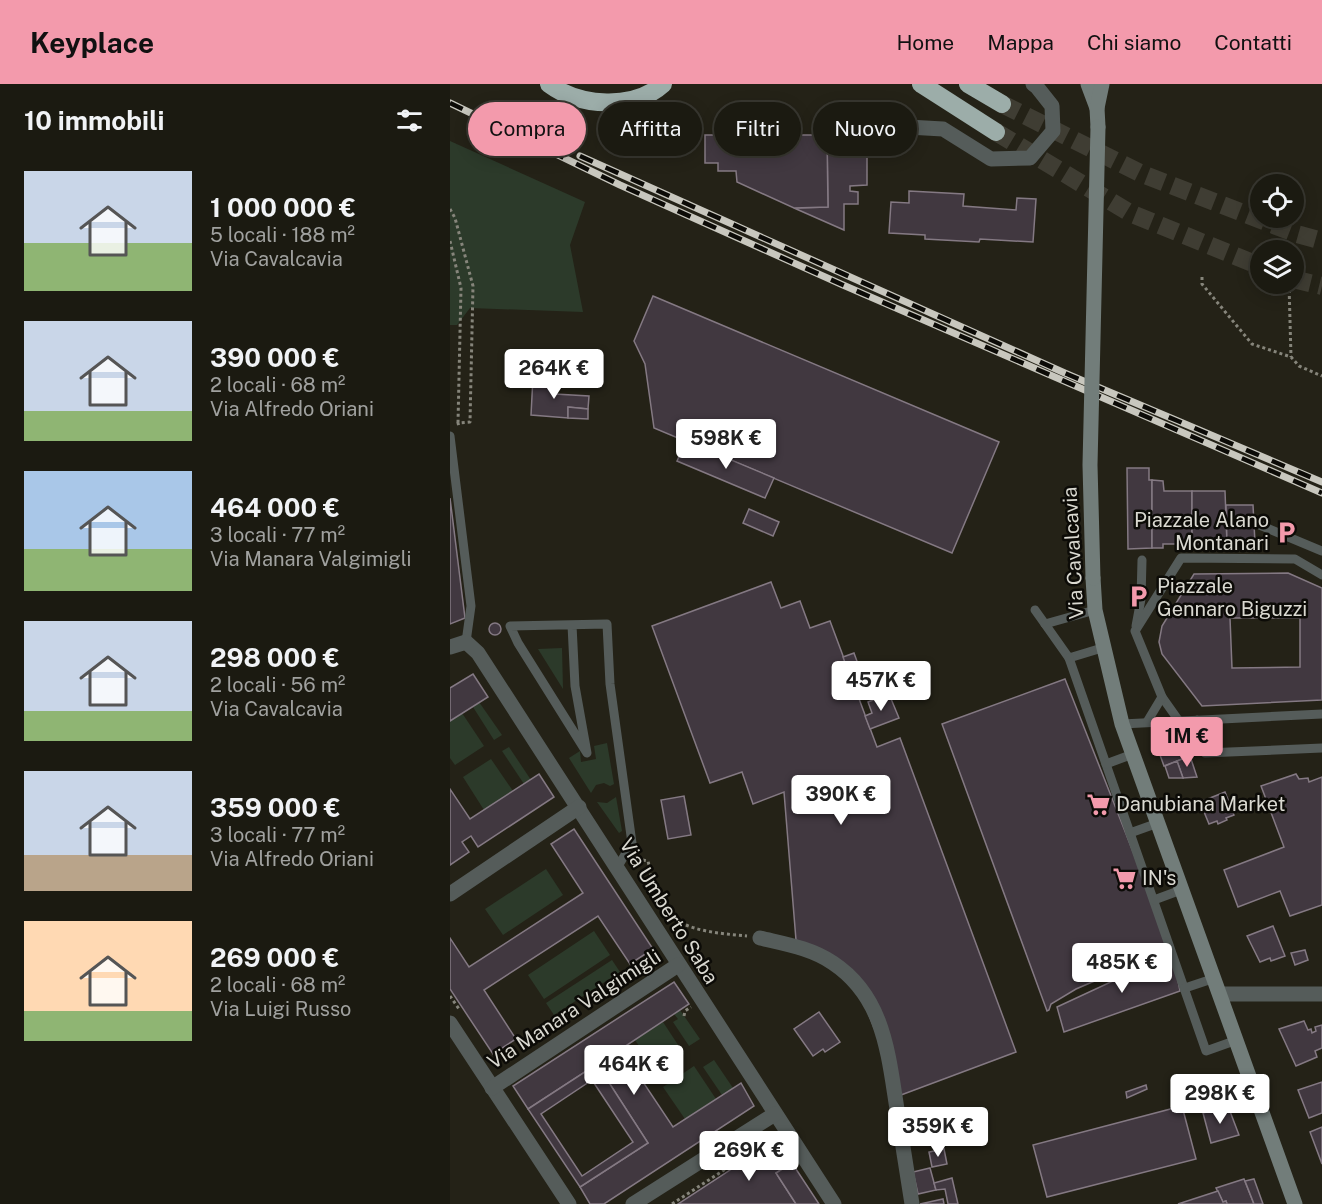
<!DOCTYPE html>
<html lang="it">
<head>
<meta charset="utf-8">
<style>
	body { margin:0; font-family:"Public Sans",sans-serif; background:#24231a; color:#f1f3f6; height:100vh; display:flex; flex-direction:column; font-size:22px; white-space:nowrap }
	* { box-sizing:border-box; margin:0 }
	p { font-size:20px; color:#a0a19f }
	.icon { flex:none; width:33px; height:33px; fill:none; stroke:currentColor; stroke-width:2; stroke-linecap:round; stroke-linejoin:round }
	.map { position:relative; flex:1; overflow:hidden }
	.panel { display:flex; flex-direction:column; background:#1b1a11; width:450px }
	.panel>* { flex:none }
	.hud { position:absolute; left:18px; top:18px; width:570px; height:54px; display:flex; gap:12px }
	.tools { position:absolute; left:800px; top:90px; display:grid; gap:12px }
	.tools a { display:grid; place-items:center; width:54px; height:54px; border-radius:50%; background:#1b1a11; box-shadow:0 3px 15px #0003,0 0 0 2px #393831; font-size:30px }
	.price { position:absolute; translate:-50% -51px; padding:0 14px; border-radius:6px; background:#fff; color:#222; font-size:20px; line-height:39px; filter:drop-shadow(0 2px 3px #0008) }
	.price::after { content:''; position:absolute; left:50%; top:36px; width:18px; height:14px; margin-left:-9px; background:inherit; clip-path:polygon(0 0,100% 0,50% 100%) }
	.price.current { background:#f39aac; color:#111 }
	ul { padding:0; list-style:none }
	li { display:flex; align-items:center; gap:18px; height:150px; padding:0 24px }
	li span { display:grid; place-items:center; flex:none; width:168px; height:120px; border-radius:0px; color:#555 }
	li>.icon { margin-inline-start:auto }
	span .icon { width:72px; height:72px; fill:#fffc; stroke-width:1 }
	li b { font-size:26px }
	h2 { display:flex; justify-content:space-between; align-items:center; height:72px; padding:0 24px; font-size:26px }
	.tag { padding:0 21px; border-radius:27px; background:#1b1a11; box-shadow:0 3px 15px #0003,0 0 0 2px #393831; font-size:21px; line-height:54px }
	.tag.current { background:#f39aac; color:#111 }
	header { display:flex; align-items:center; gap:36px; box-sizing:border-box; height:84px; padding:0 30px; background:#f39aac; color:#111 }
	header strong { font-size:28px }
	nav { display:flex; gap:33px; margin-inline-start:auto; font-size:21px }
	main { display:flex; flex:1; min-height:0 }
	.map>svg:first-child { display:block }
</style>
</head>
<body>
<header>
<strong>Keyplace</strong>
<nav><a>Home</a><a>Mappa</a><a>Chi siamo</a><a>Contatti</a></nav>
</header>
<main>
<section class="panel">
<h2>10 immobili<svg class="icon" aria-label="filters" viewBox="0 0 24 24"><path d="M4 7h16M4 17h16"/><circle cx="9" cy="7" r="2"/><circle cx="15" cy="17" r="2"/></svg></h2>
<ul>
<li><span style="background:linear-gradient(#c9d6e8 60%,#8fb573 0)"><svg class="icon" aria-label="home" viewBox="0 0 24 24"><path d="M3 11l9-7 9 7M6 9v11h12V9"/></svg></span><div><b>1 000 000 €</b><p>5 locali · 188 m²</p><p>Via Cavalcavia</p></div></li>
<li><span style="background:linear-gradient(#c9d6e8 75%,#8fb573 0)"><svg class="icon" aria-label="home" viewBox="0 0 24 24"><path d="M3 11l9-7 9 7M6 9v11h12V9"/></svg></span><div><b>390 000 €</b><p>2 locali · 68 m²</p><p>Via Alfredo Oriani</p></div></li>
<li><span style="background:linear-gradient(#a9c7e8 65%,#8fb573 0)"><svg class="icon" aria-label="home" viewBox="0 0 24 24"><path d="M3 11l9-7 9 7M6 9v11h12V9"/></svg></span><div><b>464 000 €</b><p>3 locali · 77 m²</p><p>Via Manara Valgimigli</p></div></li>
<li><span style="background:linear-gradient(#c9d6e8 75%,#8fb573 0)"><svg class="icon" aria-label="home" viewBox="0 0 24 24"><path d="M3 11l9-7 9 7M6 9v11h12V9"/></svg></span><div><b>298 000 €</b><p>2 locali · 56 m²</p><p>Via Cavalcavia</p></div></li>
<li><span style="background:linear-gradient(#c9d6e8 70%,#b9a48a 0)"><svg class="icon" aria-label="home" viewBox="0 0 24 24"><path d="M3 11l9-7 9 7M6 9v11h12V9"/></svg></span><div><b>359 000 €</b><p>3 locali · 77 m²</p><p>Via Alfredo Oriani</p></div></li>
<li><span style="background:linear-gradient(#ffd9b3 75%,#8fb573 0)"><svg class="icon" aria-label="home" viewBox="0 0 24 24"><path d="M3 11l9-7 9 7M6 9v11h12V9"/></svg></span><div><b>269 000 €</b><p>2 locali · 68 m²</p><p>Via Luigi Russo</p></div></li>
</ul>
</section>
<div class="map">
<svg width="872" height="1120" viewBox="0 0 872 1120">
	<rect width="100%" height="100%" fill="#242217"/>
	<!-- green -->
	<g fill="#2c3a2a">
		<path d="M 0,57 L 135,118 L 120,161 L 133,228 L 20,224 L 7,241 L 0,241 Z"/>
		<path d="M 112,564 L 113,605 L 88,565 Z"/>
		<path d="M 29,618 L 52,651 L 44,656 L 23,623 Z"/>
		<path d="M 12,629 L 34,662 L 5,681 L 0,674 L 0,637 Z"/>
		<path d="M 157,659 L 164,700 L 160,702 L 154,699 L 146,701 L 141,709 L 119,674 L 130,667 L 131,678 L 146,675 L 144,662 Z"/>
		<path d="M 59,663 L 81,696 L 74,700 L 52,667 Z"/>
		<path d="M 41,675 L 63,707 L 34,726 L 13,693 Z"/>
		<path d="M 166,713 L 172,747 L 169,749 L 147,718 L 157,719 Z"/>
		<path d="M 96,785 L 113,811 L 53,851 L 35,825 Z"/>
		<path d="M 144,847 L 160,871 L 94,915 L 78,891 Z"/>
		<path d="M 162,876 L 170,888 L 104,931 L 96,919 Z"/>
		<path d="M 230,926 L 250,955 L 239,962 L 223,938 L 228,935 L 224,930 Z"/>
		<path d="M 213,938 L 234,970 L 207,988 L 185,956 Z"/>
		<path d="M 264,976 L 283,1004 L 272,1011 L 253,983 Z"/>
		<path d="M 244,982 L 266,1015 L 235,1035 L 213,1003 Z"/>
	</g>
	<!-- building -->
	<g fill="#413840" stroke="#847983" stroke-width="1.5" fill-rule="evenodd">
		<path d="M 417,50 L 417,101 L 400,102 L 400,107 L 408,108 L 408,120 L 394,120 L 394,146 L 344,124 L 378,123 L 377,51 Z"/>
		<path d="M 255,51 L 377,51 L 378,123 L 344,124 L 287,98 L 286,87 L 268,87 L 268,79 L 255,79 Z"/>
		<path d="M 459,107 L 514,110 L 513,122 L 566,126 L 567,114 L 586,115 L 583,158 L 530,155 L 529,158 L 475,155 L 475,151 L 439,149 L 441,118 L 459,119 Z"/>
		<path d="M 203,212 L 549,358 L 502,469 L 204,344 L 195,280 L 184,257 Z"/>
		<path d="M 83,293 L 106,294 L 105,310 L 139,312 L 138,325 L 118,323 L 118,334 L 81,331 Z"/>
		<path d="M 118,323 L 138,325 L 138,335 L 118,334 Z"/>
		<path d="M 236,357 L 324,394 L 315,414 L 227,377 Z"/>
		<path d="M 677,384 L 699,384 L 699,396 L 702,396 L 702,464 L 678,465 Z"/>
		<path d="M 702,396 L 713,397 L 714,407 L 742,407 L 742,460 L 713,460 L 713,464 L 702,464 Z"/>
		<path d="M 742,407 L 775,407 L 777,459 L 742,460 Z"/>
		<path d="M 0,414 L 15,534 L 0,540 Z"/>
		<path d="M 776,421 L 803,421 L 805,459 L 777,459 Z"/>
		<path d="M 299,425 L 329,438 L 323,452 L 293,439 Z"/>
		<path d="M 838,489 L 872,504 L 872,616 L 752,622 L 712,570 L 709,558 L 712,542 L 744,490 ZM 780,534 L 850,534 L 850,583 L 782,584 Z"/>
		<path d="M 321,498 L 331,524 L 350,517 L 360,544 L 380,537 L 427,663 L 450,654 L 566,968 L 451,1011 L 401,886 L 346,856 L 334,708 L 303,720 L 292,688 L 260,699 L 202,542 Z"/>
		<circle cx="45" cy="545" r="6"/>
		<path d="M 404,569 L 417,605 L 406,609 L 393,573 Z"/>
		<path d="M 23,590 L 38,613 L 0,637 L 0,604 Z"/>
		<path d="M 615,595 L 721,864 L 626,905 L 601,920 L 599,926 L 597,927 L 492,640 Z"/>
		<path d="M 439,610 L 449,634 L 420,645 L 415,632 L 422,629 L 418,618 Z"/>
		<path d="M 733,653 L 740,672 L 714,682 L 710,671 L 721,667 L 718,658 Z"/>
		<path d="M 740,672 L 747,693 L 733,694 L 727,677 Z"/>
		<path d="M 727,677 L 733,694 L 719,694 L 715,682 Z"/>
		<path d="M 89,690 L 104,713 L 28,763 L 21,752 L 12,758 L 19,768 L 0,781 L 0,705 L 20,735 Z"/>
		<path d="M 846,690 L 849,695 L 858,694 L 859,698 L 872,693 L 872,821 L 840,832 L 830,807 L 788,823 L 774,786 L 834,763 L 811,702 Z"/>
		<path d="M 775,708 L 784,731 L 776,734 L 777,736 L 768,740 L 767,737 L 759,740 L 750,718 Z"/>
		<path d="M 234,712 L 241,751 L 218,755 L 211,716 Z"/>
		<path d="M 124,745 L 203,865 L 180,880 L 148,832 L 34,906 L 66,955 L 43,970 L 0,905 L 0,854 L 19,883 L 133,809 L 101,760 Z"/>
		<path d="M 823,842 L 835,872 L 821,877 L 820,874 L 810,878 L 797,852 Z"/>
		<path d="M 855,866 L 858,876 L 845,881 L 841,869 Z"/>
		<path d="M 723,869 L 730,907 L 614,948 L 607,923 Z"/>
		<path d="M 224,898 L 239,920 L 171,965 L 223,1043 L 291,999 L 304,1022 L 154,1120 L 140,1120 L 130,1103 L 198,1059 L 147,980 L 78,1025 L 63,1002 Z"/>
		<path d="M 369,928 L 390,958 L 375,968 L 373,965 L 363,972 L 344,945 Z"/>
		<path d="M 854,937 L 858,946 L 861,945 L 862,949 L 866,947 L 865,943 L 872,941 L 872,964 L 865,967 L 867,973 L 846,982 L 829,945 Z"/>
		<path d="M 147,980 L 198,1059 L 130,1103 L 78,1025 ZM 142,996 L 183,1058 L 132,1092 L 91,1030 Z"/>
		<path d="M 872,998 L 872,1029 L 859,1034 L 848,1006 Z"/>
		<path d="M 696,1001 L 697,1005 L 677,1014 L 676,1008 Z"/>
		<path d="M 732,1022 L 746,1075 L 597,1113 L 583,1061 Z"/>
		<path d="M 778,1022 L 789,1051 L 761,1059 L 753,1029 Z"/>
		<path d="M 872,1043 L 872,1080 L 860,1048 Z"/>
		<path d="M 326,1056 L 342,1079 L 326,1089 L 346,1120 L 228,1120 Z"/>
		<path d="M 494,1065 L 497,1080 L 482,1083 L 479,1068 Z"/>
		<path d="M 342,1079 L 369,1120 L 346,1120 L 326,1089 Z"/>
		<path d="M 480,1084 L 486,1106 L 468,1110 L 463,1088 Z"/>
		<path d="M 502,1094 L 508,1120 L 498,1120 L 495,1105 L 486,1106 L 484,1099 Z"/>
		<path d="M 794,1095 L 804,1120 L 777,1120 L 776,1117 L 773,1118 L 766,1104 Z"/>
		<path d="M 804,1095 L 813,1120 L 804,1120 L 795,1097 Z"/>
		<path d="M 768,1107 L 773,1118 L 776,1117 L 777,1120 L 728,1120 Z"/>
		<path d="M 493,1115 L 494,1120 L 470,1120 Z"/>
	</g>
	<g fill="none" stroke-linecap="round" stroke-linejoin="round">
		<!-- highway-tunnel -->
		<g stroke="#3f3d33" stroke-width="18" stroke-dasharray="18 9" stroke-linecap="butt">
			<path d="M 552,20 L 690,89 L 847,150 L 872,157"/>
			<path d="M 546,48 L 680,129 L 810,182"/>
			<path d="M 843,195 L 872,202"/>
		</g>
		<!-- path -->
		<g stroke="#86857b" stroke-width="3" stroke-dasharray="3 3" stroke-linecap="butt">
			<path d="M 0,125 L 5,134 L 23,202 L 20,338 L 8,339 L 9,343"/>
			<path d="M 0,157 L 11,204 L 8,339"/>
			<path d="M 752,193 L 752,200 L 802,260 L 841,273 L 849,282 L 872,292"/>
			<path d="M 839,200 L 841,273"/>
			<path d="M 187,775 L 198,777 C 201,789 202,803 207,814 C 220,847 266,849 297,852"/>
			<path d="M 0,912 L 9,925"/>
			<path d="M 234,932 L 235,927 L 241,923"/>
			<path d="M 222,1120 L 323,1054"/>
		</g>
		<!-- lane -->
		<g stroke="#555c5a" stroke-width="9">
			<path d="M 0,352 L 21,522 L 16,558"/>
			<path d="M 807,440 L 872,467"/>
			<path d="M 585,526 L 595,540"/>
			<path d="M 645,526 L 595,540 L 619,574 L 652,564"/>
			<path d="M 122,541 L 125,602 L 137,669 L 68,559 L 60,542 L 157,540 L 160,600 L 182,759 L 167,784"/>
			<path d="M 686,542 L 691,515 L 692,476"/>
			<path d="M 619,574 L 756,967 L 787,956"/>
			<path d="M 712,613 L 729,637"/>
			<path d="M 747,636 L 755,669 L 872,664"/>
			<path d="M 697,638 L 712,613 L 685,547 L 731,474 L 845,475 L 872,491"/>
			<path d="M 672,640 L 872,630"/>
			<path d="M 656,680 L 683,670"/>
			<path d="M 680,749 L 708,739"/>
			<path d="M 704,816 L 731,806"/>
			<path d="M 735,904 L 765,894"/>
		</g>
		<!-- street -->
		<g stroke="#555c5a" stroke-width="15">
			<path d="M 458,43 L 493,45 L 541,75 L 580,74 L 603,47 L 602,22 L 587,3 L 583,0"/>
			<path d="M 0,563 L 16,558 L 28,569 L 384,1120"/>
			<path d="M 0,810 L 129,723"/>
			<path d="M 310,854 C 335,860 361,864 383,879 C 434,913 438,969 447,1025 C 452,1057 457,1088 462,1120"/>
			<path d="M 771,910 L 872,910"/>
			<path d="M 0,939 L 119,1120"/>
			<path d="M 42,1004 L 228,881"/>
			<path d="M 183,1120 L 325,1030"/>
		</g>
		<!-- secondary -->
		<g stroke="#727d7a" stroke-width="15">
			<path d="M 638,0 L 647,24"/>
			<path d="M 648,43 L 647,24 L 652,0"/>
			<path d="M 643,494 L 645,526 L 672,640 L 845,1120"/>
		</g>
		<!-- highway -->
		<g stroke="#9cada9" stroke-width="18">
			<path d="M 99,0 C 130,23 184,26 213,0"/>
			<path d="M 471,0 L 546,48"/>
			<path d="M 518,0 L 552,20"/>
		</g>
		<defs>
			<g id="rail">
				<path d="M 0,19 L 170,101 L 393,201 L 872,409"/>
				<path d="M 130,72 L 617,290 L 872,398"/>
			</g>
		</defs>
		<!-- rail casing -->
		<use href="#rail" stroke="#c8c7be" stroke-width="7"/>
		<!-- rail -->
		<use href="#rail" stroke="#0c0b07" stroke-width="4.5" stroke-dasharray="14" stroke-linecap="butt"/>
		<!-- secondary-bridge -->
		<path stroke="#727d7a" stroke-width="15" d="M 643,494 L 640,381 L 648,43"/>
	</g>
	<!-- icons -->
	<defs>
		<symbol id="parking-bare" viewBox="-9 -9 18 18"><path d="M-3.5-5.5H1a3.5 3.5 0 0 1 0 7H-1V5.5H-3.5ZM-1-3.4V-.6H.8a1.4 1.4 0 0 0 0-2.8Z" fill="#f39aac" stroke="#0c0b07" stroke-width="2.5" paint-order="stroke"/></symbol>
		<symbol id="supermarket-bare" viewBox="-9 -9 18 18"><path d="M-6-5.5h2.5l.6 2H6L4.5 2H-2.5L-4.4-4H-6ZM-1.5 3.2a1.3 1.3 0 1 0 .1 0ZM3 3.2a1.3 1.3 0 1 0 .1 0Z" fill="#f39aac" stroke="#0c0b07" stroke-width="2.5" paint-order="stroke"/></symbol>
	</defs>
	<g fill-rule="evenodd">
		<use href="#parking-bare" x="820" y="432" width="33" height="33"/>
		<use href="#parking-bare" x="672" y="496" width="33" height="33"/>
		<use href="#supermarket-bare" x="632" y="704" width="33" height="33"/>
		<use href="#supermarket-bare" x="658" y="778" width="33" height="33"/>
	</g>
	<g text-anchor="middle" stroke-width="5" stroke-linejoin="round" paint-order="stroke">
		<!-- poi labels -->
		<g font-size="20" fill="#dad9d1" stroke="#0c0b07" text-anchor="start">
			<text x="819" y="443" text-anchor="end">Piazzale Alano<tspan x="819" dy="23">Montanari</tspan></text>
			<text x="707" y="509">Piazzale<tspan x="707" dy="23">Gennaro Biguzzi</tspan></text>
			<text x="666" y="727">Danubiana Market</text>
			<text x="692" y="801">IN's</text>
		</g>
		<!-- street labels -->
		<g font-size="20" fill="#dad9d1" stroke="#0c0b07">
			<text transform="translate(623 469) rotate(-93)" y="7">Via Cavalcavia</text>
			<text transform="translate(219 827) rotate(58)" y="7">Via Umberto Saba</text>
			<text transform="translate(124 925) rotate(-33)" y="7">Via Manara Valgimigli</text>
		</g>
	</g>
</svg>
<div class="tools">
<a><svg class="icon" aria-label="locate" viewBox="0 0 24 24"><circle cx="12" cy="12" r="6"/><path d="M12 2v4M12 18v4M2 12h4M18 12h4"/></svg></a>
<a><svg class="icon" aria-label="layers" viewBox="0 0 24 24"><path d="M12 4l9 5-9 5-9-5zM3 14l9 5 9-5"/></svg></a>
</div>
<b class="price" style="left:104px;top:316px">264K €</b>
<b class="price" style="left:276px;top:386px">598K €</b>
<b class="price" style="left:431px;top:628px">457K €</b>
<b class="price current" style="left:737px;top:684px">1M €</b>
<b class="price" style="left:391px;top:742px">390K €</b>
<b class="price" style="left:672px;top:910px">485K €</b>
<b class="price" style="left:184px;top:1012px">464K €</b>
<b class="price" style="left:770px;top:1041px">298K €</b>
<b class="price" style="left:488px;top:1074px">359K €</b>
<b class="price" style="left:299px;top:1098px">269K €</b>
<div class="hud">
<a class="tag current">Compra</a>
<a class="tag">Affitta</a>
<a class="tag">Filtri</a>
<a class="tag">Nuovo</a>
</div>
</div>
</main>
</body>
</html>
